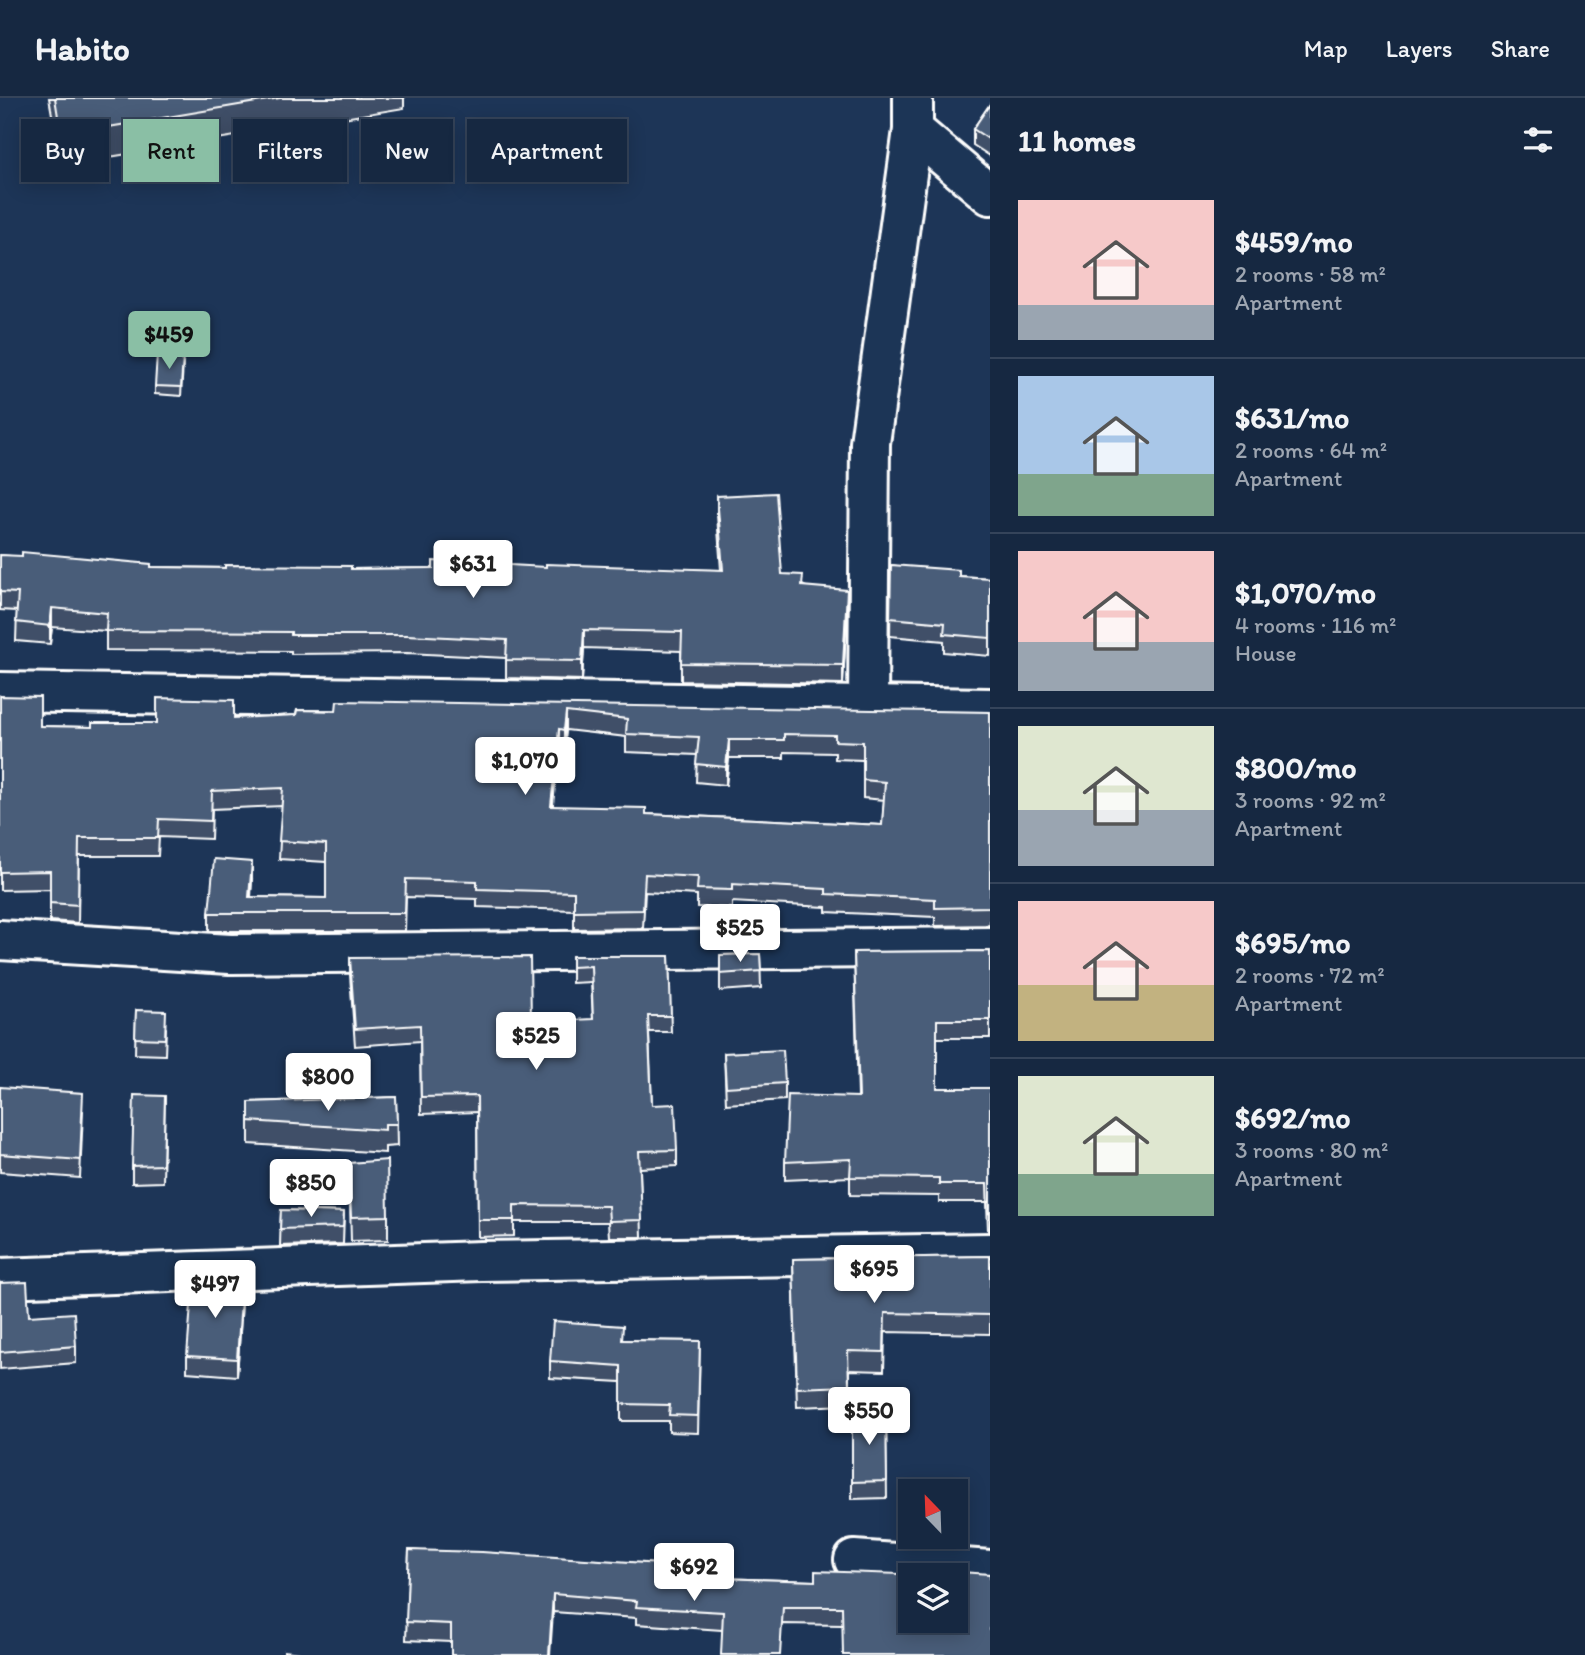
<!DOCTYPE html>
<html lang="en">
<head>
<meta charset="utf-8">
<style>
	body { margin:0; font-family:Itim,sans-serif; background:#1f3048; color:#f1f3f6; height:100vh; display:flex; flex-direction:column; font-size:26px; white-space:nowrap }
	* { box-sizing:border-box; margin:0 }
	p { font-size:23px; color:#9ea6b1 }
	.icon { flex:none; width:38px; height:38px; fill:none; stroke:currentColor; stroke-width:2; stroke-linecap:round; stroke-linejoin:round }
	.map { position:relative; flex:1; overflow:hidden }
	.panel { display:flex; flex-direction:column; background:#162841; width:595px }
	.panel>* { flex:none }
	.top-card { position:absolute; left:21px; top:21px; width:665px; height:63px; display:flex; gap:14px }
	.needle { width:46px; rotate:337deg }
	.controls { position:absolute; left:898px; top:1381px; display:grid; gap:14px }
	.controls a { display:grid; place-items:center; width:70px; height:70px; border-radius:0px; background:#162841; box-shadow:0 4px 18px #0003,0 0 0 2px #35445a; font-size:35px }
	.price { position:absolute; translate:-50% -60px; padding:0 16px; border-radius:7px; background:#fff; color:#222; font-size:23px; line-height:46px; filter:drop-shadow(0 2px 4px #0008) }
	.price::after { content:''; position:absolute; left:50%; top:42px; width:21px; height:16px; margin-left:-10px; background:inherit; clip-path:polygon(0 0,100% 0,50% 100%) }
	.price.selected { background:#8abfa5; color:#111 }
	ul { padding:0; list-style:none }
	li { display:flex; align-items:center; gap:21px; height:175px; padding:0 28px }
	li+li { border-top:2px solid #35445a }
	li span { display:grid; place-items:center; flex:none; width:196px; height:140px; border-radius:0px; color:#555 }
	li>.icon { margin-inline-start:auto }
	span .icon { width:84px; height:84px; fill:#fffc; stroke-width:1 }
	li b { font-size:30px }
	h2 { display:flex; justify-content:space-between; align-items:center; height:84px; padding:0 28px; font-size:30px }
	.chip { padding:0 24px; border-radius:0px; background:#162841; box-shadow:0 4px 18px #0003,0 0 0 2px #35445a; font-size:24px; line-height:63px }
	.chip.selected { background:#8abfa5; color:#111 }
	header { display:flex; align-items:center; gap:42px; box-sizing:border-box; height:98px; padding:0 35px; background:#162841; border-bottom:2px solid #35445a }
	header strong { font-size:33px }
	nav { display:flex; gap:38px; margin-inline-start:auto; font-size:24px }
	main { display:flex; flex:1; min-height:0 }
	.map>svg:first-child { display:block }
</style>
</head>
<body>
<header>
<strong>Habito</strong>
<nav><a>Map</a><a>Layers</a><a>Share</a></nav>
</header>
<main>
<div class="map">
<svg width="990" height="1557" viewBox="0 0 990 1557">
	<rect width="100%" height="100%" fill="#1d3557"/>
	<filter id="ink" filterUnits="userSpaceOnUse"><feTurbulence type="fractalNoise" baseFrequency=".0143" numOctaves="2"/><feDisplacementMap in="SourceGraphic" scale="14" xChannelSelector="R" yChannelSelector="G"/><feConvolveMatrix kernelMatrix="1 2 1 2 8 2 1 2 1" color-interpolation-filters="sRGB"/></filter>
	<g filter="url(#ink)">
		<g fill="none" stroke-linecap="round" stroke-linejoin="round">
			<defs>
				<g id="street">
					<path d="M 913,32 L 990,97"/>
					<path d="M 0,594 L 990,610"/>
					<path d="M 868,607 L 870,345 L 913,32 L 913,0"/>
					<path d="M 0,842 L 230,856 L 990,849"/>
					<path d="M 0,1180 L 481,1163 L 990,1155"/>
					<path d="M 854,1462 L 990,1472"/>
				</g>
			</defs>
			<!-- street casing -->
			<use href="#street" stroke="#fff" stroke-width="44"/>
			<!-- street -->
			<use href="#street" stroke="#1d3557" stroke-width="38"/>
		</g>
		<!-- wall -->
		<g fill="#405068" stroke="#fff" stroke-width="2" fill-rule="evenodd">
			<path d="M 49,0 L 404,0 L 404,10 L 61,67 Z"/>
			<path d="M 990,6 L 990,58 L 973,47 L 973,31 Z"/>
			<path d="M 183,266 L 181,298 L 155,296 L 155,288 Z"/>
			<path d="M 717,398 L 782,476 L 847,511 L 843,586 L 681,583 L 681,553 L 584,550 L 582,582 L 506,580 L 506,560 L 407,555 L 291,556 L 291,553 L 106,552 L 106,533 L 52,529 L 50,546 L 16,543 L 17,513 L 0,512 L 0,457 L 151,469 L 351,471 L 546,469 L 721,472 L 717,417 Z"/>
			<path d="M 891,467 L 959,478 L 990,480 L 990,558 L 944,554 L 944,543 L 890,538 Z"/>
			<path d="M 0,598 L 40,628 L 92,629 L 296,617 L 297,612 L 990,614 L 990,827 L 935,828 L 935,819 L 826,814 L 826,809 L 732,804 L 732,810 L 697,809 L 697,797 L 645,794 L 643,830 L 574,831 L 574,812 L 477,809 L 477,801 L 406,799 L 405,833 L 209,833 L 209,815 L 252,782 L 251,799 L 326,800 L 326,764 L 279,761 L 282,708 L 212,711 L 211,741 L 159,739 L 158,758 L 79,758 L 78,825 L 50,823 L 50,791 L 0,792 ZM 566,632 L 626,639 L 626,654 L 697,657 L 696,684 L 726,687 L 729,660 L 784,660 L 784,654 L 835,655 L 835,661 L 863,662 L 863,700 L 884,702 L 882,727 L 646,716 L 552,708 L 559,649 L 564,650 Z"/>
			<path d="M 990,853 L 990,940 L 937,940 L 937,990 L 990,990 L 990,1134 L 988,1133 L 987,1104 L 939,1104 L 939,1098 L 850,1097 L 850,1079 L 785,1082 L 785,1064 L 858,999 L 854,854 Z"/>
			<path d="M 760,856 L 761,890 L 720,893 L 720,857 Z"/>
			<path d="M 572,858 L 669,858 L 671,934 L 649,934 L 652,1007 L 677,1052 L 677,1068 L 640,1070 L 642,1139 L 609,1139 L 608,1124 L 514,1124 L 514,1138 L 478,1139 L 477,1014 L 421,1016 L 420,943 L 355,948 L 350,877 L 350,860 L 531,924 L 593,922 L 591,884 L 572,885 Z"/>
			<path d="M 136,912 L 166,930 L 165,957 L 135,956 Z"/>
			<path d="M 724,955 L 785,985 L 785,1002 L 726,1006 Z"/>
			<path d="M 0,989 L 83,1013 L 80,1080 L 0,1074 Z"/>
			<path d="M 165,998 L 163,1084 L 132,1085 L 132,1068 Z"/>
			<path d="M 396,999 L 397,1048 L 385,1049 L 385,1055 L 249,1046 L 249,1004 Z"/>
			<path d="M 349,1065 L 388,1118 L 388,1142 L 351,1143 Z"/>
			<path d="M 281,1112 L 344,1114 L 343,1146 L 280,1148 Z"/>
			<path d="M 990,1158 L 990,1236 L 885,1234 L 884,1273 L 849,1272 L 849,1307 L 797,1309 L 793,1161 Z"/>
			<path d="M 0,1185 L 29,1218 L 76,1248 L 76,1265 L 0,1271 Z"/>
			<path d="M 242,1204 L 237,1278 L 187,1274 L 187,1258 Z"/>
			<path d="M 623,1242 L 700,1243 L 698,1335 L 669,1334 L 669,1323 L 621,1323 L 621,1284 L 550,1280 L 550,1263 Z"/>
			<path d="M 886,1313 L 887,1400 L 852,1401 L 852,1314 Z"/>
			<path d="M 409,1452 L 719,1480 L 815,1483 L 990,1557 L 842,1527 L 783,1526 L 722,1532 L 636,1526 L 636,1520 L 553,1514 L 451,1544 L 406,1542 Z"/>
		</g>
		<!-- shaded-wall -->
		<g fill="#344155" stroke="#fff" stroke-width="2">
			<path d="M 847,492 L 847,511 L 843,586 L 843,567 Z"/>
			<path d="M 52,510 L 52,529 L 50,546 L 50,528 Z"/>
			<path d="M 584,532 L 584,550 L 582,582 L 582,563 Z"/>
			<path d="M 566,614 L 566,632 L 564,650 L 564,632 Z"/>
			<path d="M 559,631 L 559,649 L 551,726 L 551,708 Z"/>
			<path d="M 729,642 L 729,660 L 726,687 L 726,669 Z"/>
			<path d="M 252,764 L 252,782 L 249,816 L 249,799 Z"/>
			<path d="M 242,1187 L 242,1204 L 237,1278 L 237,1261 Z"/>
			<path d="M 553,1496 L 553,1514 L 550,1557 L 549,1557 Z"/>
		</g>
		<!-- building -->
		<g fill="#4a5d79" stroke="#fff" stroke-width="2" fill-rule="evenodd">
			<path d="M 55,0 L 280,0 L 61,37 Z"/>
			<path d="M 990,6 L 990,42 L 973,31 Z"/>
			<path d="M 157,256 L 183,258 L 181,289 L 155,288 Z"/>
			<path d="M 776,395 L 782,476 L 803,477 L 802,488 L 847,492 L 843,567 L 681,565 L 682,534 L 584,532 L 582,563 L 506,562 L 507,542 L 407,537 L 291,537 L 291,534 L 106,533 L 107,515 L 52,510 L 50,528 L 16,524 L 18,495 L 0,494 L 0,457 L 22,458 L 22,454 L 151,466 L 151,469 L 225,470 L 225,467 L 351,468 L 351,471 L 433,470 L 433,463 L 546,469 L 546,466 L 723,472 L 717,398 Z"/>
			<path d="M 891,467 L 959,472 L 959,478 L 990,480 L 990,540 L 944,536 L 945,525 L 890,520 Z"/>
			<path d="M 0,598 L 40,599 L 40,628 L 92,629 L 92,625 L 157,625 L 157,600 L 234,602 L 234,620 L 296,617 L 297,612 L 336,613 L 337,603 L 990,614 L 990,809 L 935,810 L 935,801 L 826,796 L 826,791 L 732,786 L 732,792 L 697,791 L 698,779 L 645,776 L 643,812 L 574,813 L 574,794 L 477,791 L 477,783 L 406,781 L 405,815 L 209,815 L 214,761 L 252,764 L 249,799 L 326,800 L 326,746 L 279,743 L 283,690 L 212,693 L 211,723 L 159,721 L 158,740 L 79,740 L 78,807 L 50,805 L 50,773 L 0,774 ZM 566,614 L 627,621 L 626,636 L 699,639 L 696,666 L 726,669 L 729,642 L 784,642 L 784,636 L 835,637 L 835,643 L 863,644 L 863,682 L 885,684 L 882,727 L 646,716 L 646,710 L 551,708 L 559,631 L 564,632 Z"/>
			<path d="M 990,853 L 990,922 L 937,922 L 937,990 L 990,990 L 990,1116 L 988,1115 L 987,1086 L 939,1086 L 939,1080 L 850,1079 L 851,1061 L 785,1064 L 788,997 L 859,999 L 854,854 Z"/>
			<path d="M 760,856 L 761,873 L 720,876 L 720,857 Z"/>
			<path d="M 572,858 L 669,858 L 671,918 L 648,918 L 652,1007 L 675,1006 L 677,1052 L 639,1053 L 642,1122 L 609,1123 L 608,1108 L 514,1107 L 514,1122 L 478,1122 L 477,998 L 421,999 L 420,927 L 355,931 L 350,860 L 530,859 L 531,924 L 593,921 L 591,868 L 572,869 Z"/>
			<path d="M 136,912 L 166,913 L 165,941 L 135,940 Z"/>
			<path d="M 783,952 L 785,985 L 726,989 L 724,955 Z"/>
			<path d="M 0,989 L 83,995 L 80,1062 L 0,1056 Z"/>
			<path d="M 134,997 L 165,998 L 163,1067 L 132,1068 Z"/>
			<path d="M 396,999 L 397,1026 L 385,1026 L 385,1032 L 249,1023 L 249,1004 Z"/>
			<path d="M 387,1062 L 388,1118 L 351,1119 L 349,1065 Z"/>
			<path d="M 281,1112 L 344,1114 L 343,1129 L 280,1131 Z"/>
			<path d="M 990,1158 L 990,1217 L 885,1215 L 884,1254 L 848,1253 L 849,1288 L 797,1290 L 793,1161 Z"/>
			<path d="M 193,1181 L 242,1187 L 237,1261 L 187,1258 Z"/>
			<path d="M 27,1184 L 29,1218 L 74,1215 L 76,1248 L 0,1254 L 0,1185 Z"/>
			<path d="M 553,1223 L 623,1228 L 622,1242 L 700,1243 L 698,1318 L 669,1317 L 670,1307 L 621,1306 L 621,1268 L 550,1263 Z"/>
			<path d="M 886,1313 L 887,1383 L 852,1384 L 852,1314 Z"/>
			<path d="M 409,1452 L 482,1454 L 719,1470 L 718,1480 L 815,1483 L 815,1473 L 928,1477 L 929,1472 L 990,1476 L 990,1557 L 843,1557 L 842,1509 L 783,1509 L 780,1557 L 721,1557 L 723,1514 L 636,1509 L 637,1503 L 553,1496 L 549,1557 L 451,1557 L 451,1526 L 406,1524 ZM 910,1477 L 956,1477 L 956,1522 L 910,1522 Z"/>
			<path d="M 284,1553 L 317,1557 L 284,1557 Z"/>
		</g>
	</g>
</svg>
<div class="controls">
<a><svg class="needle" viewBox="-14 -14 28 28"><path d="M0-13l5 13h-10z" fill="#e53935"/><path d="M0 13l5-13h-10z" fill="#9ea6b1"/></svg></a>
<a><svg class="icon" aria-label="layers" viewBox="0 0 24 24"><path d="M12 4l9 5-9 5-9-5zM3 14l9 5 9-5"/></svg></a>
</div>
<b class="price selected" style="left:169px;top:273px">$459</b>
<b class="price" style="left:473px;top:502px">$631</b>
<b class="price" style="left:525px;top:699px">$1,070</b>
<b class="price" style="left:740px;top:866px">$525</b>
<b class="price" style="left:536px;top:974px">$525</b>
<b class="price" style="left:328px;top:1015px">$800</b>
<b class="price" style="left:311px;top:1121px">$850</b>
<b class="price" style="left:874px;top:1207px">$695</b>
<b class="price" style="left:215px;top:1222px">$497</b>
<b class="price" style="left:869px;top:1349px">$550</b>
<b class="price" style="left:694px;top:1505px">$692</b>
<div class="top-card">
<a class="chip">Buy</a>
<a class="chip selected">Rent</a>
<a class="chip">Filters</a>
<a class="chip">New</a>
<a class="chip">Apartment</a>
</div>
</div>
<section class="panel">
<h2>11 homes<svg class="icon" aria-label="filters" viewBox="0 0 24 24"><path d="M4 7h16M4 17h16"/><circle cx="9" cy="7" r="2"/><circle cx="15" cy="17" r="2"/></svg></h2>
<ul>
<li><span style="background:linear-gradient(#f6c9c9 75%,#9aa5b1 0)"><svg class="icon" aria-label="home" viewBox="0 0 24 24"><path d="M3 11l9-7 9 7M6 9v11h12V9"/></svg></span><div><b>$459/mo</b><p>2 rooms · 58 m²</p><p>Apartment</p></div></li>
<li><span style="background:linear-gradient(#a9c7e8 70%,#7fa58c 0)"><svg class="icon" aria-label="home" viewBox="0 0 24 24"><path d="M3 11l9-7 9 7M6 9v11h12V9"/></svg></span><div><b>$631/mo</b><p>2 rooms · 64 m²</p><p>Apartment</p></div></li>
<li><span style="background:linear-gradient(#f6c9c9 65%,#9aa5b1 0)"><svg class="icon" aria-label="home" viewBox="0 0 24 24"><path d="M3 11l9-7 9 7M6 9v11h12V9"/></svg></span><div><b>$1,070/mo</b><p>4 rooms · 116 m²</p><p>House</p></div></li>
<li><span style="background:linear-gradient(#dfe7d0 60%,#9aa5b1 0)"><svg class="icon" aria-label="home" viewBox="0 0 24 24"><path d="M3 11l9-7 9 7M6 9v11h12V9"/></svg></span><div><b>$800/mo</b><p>3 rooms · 92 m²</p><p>Apartment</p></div></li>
<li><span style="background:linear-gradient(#f6c9c9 60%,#c2b280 0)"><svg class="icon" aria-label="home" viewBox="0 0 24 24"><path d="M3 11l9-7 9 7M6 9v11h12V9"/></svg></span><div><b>$695/mo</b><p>2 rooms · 72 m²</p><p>Apartment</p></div></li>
<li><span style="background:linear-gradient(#dfe7d0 70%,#7fa58c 0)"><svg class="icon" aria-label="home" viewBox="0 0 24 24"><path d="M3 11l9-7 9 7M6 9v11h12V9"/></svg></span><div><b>$692/mo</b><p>3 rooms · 80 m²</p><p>Apartment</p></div></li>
</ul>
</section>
</main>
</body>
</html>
